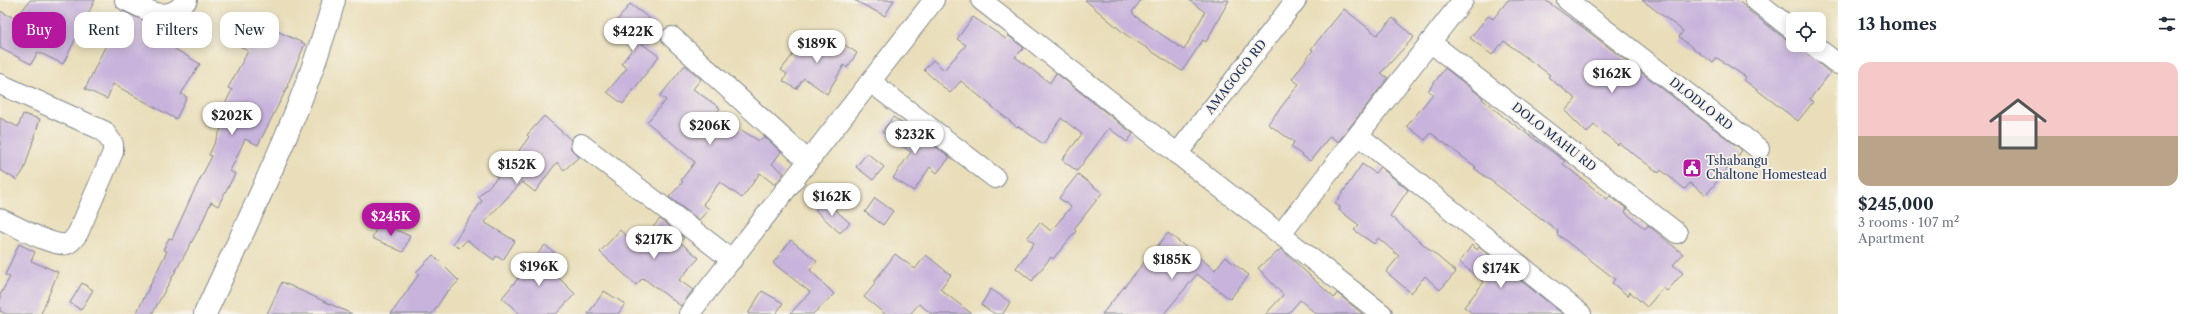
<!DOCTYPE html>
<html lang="en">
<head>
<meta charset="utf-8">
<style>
	body { margin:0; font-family:"Libre Caslon Text",serif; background:#f2f2f3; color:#1f2937; height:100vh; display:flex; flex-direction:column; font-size:15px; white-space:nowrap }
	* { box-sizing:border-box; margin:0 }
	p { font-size:13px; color:#747a83 }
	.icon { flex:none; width:22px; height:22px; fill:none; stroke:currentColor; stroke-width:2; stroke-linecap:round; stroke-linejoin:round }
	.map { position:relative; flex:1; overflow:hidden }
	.drawer { display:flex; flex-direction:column; background:#fff; width:360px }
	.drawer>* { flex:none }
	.guide { position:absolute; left:12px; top:12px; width:380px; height:36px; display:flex; gap:8px }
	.buttons { position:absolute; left:1786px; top:12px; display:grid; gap:8px }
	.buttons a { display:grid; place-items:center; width:40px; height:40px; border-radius:8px; background:#fff; box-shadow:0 2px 10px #0003; font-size:20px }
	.price { position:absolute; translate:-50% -34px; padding:0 9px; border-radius:14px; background:#fff; color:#222; font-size:13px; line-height:26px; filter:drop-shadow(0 1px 2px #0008) }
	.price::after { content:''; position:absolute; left:50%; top:24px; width:12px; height:9px; margin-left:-6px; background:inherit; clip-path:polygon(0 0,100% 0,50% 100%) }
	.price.current { background:#b5179e; color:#fff }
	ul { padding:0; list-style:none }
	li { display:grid; align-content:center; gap:8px; height:212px; padding:0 20px }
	li span { display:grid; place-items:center; height:124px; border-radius:12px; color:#555 }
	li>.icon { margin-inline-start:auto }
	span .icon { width:72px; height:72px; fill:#fffc; stroke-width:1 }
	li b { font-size:17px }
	h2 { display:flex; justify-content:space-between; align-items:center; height:48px; padding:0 20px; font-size:17px }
	.chip { padding:0 14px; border-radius:12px; background:#fff; box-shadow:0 2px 10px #0003; font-size:14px; line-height:36px }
	.chip.current { background:#b5179e; color:#fff }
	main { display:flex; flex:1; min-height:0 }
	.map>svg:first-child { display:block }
</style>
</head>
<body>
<main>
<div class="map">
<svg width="1838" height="314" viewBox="0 0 1838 314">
	<rect width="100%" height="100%" fill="#f7f3e8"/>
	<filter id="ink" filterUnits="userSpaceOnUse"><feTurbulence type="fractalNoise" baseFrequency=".025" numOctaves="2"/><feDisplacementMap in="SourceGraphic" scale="8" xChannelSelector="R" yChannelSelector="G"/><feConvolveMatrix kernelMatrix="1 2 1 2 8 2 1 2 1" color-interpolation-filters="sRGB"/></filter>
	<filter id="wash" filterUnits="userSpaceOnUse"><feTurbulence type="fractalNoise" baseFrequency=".012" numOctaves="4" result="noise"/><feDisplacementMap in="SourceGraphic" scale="16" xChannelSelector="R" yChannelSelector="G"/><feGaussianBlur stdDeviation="0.9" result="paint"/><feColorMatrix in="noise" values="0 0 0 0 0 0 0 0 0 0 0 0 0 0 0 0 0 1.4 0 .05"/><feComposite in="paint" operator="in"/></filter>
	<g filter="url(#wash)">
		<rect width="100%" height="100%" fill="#e9deb9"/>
		<g id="blocks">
			<!-- building -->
			<g fill="#c8b3dc">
				<path d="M 30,0 L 95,0 L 63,64 L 38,52 L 31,64 L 0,48 L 0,11 L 16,19 Z"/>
				<path d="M 854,0 L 894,0 L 885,16 Z"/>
				<path d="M 1085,0 L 1141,0 L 1132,12 L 1135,16 L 1184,50 L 1205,12 L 1189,0 L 1229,0 L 1206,42 L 1203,40 L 1182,71 L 1125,34 Z"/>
				<path d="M 1508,0 L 1545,0 L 1581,26 L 1742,150 L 1729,170 L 1727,169 L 1706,195 L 1690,183 L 1685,189 L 1661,170 L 1659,173 L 1619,143 L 1618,145 L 1594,125 L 1587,133 L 1565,111 L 1576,99 L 1548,77 L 1550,75 L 1504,41 L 1492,55 L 1470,38 L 1488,16 L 1493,19 Z"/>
				<path d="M 1642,0 L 1738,0 L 1748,10 L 1784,38 L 1793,41 L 1793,45 L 1798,45 L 1830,73 L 1810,99 L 1813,102 L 1798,121 L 1744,80 L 1746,77 L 1717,58 L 1713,63 L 1698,52 L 1679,37 L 1683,31 Z"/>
				<path d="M 630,4 L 657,24 L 642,44 L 659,56 L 623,104 L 607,92 L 627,68 L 621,64 L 634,47 L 610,30 Z"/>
				<path d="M 1344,9 L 1377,35 L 1393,18 L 1414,37 L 1381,73 L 1388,78 L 1338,142 L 1330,136 L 1310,161 L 1291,147 L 1294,142 L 1268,124 L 1299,84 L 1292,79 L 1313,50 L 1311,49 Z"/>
				<path d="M 122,11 L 175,34 L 170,46 L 200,64 L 181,94 L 187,97 L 176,119 L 113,84 L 107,99 L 85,89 Z"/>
				<path d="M 973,17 L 1006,39 L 1009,36 L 1024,48 L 1015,57 L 1050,83 L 1056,73 L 1133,134 L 1127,142 L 1109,128 L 1077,171 L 1062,160 L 1082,134 L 1061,118 L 1043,144 L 1018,126 L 1017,127 L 961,81 L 950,93 L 924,70 L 933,60 L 944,70 L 966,45 L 957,39 Z"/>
				<path d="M 231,21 L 256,36 L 262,24 L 305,44 L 287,86 L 288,86 L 258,145 L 245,139 L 230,171 L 235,174 L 218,206 L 211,202 L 201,225 L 152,314 L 136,314 L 167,251 L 163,250 L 169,238 L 172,239 L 193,193 L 212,156 L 209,155 L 222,127 L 215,124 L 232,90 L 228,88 L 248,51 L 222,36 Z"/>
				<path d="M 804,35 L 828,54 L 837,40 L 857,53 L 847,68 L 844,65 L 827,94 L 804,78 L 796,89 L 783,81 L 787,74 L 781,70 L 798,48 L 795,45 Z"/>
				<path d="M 685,65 L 701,79 L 693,89 L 720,108 L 716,114 L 759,141 L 764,136 L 781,152 L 772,164 L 784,173 L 775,185 L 760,173 L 742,198 L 720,182 L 703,204 L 709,209 L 699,220 L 669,197 L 683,182 L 681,180 L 695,162 L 647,122 L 666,100 L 660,96 Z"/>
				<path d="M 1445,68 L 1483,98 L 1482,99 L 1505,118 L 1565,161 L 1563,164 L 1607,199 L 1610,196 L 1627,209 L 1625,212 L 1645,229 L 1648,225 L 1683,254 L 1673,265 L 1683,273 L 1667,291 L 1663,288 L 1647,307 L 1630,292 L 1628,296 L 1612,283 L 1615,279 L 1557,234 L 1558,231 L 1474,168 L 1476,167 L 1431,133 L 1425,140 L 1407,126 L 1433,94 L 1428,91 Z"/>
				<path d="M 23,114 L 40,119 L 24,170 L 17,180 L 0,170 L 0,118 L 18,127 Z"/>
				<path d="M 544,116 L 571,140 L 571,149 L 579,157 L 564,170 L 557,162 L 535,192 L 522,182 L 484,222 L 515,241 L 503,260 L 496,256 L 494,260 L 467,240 L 459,248 L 453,243 L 482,201 L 478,197 L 498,177 L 495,175 L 502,164 L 507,167 L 529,137 L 527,135 Z"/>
				<path d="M 893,117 L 950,157 L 937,173 L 930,167 L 914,191 L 893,178 L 911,152 L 882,132 Z"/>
				<path d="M 867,153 L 884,167 L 873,180 L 856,167 Z"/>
				<path d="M 1362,164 L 1375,173 L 1380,167 L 1408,190 L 1390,216 L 1456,272 L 1440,290 L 1425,276 L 1411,293 L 1386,272 L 1399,256 L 1378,238 L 1374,244 L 1354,230 L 1359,225 L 1339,210 L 1340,207 L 1335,204 Z"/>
				<path d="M 1078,174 L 1102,193 L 1074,229 L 1076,231 L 1053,259 L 1051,257 L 1032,281 L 1016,268 L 1034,243 L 1027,238 L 1040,222 L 1051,231 L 1071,207 L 1059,198 Z"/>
				<path d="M 875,198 L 893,211 L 883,225 L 865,212 Z"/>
				<path d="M 824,200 L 850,223 L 840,233 L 815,210 Z"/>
				<path d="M 660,219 L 684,238 L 680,242 L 699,258 L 679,280 L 693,290 L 681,306 L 643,278 L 636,285 L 600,252 L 620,230 L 637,246 Z"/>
				<path d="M 379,223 L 410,236 L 403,252 L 372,238 Z"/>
				<path d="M 1168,233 L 1215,270 L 1225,257 L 1249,275 L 1230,299 L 1197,274 L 1164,314 L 1102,314 Z"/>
				<path d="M 791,240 L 817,261 L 810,270 L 834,294 L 813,314 L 790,314 L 810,292 L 773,263 Z"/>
				<path d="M 19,244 L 35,252 L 31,261 L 58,272 L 41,314 L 6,314 L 0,311 L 0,295 L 10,277 L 5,275 Z"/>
				<path d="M 545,245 L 561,258 L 551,270 L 575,294 L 556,314 L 520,314 L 502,298 Z"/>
				<path d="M 1472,245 L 1477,250 L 1479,247 L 1514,277 L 1515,276 L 1563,314 L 1473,314 L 1464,307 L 1484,282 L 1459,262 Z"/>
				<path d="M 1281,249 L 1334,298 L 1337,293 L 1363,314 L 1316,314 L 1300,300 L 1288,314 L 1266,314 L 1283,295 L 1258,268 Z"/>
				<path d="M 895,254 L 915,269 L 926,255 L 951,275 L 940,289 L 972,314 L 932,314 L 919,304 L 910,314 L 885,314 L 864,297 L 875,284 L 874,282 Z"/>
				<path d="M 433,255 L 459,281 L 446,293 L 432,314 L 391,314 L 419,274 L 416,272 Z"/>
				<path d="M 282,282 L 352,314 L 267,314 Z"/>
				<path d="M 82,283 L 93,290 L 81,310 L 70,303 Z"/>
				<path d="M 991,289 L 1010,302 L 1003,314 L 995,314 L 981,305 Z"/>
				<path d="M 604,291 L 625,304 L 618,314 L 588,314 Z"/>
				<path d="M 762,291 L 783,303 L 776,314 L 748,314 Z"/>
			</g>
		</g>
	</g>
	<g filter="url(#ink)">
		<use href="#blocks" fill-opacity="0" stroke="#82868c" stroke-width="1"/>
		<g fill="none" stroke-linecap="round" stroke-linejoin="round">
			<defs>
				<g id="street">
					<path d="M 125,0 C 147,10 168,25 187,0"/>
					<path d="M 981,0 L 1382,314"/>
					<path d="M 1567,0 L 1759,149"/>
					<path d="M 1755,0 L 1793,30"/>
					<path d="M 672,37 L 808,161"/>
					<path d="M 1430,42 L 1677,233"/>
					<path d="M 1813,45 L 1838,64"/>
					<path d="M 871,82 L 995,178"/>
					<path d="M 0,84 L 104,131 L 113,144 L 113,152 L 78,233 C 75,237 72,242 67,244 C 52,247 15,225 0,219"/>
					<path d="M 1358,135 L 1581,314"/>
					<path d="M 581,144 L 732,260"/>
					<path d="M 1177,154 L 1296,0"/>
					<path d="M 1281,234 L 1463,0"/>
					<path d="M 689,314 L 934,0"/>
				</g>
				<path id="secondary" d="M 205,314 C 252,211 304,110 334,0"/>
			</defs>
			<!-- street casing -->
			<use href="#street" stroke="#82868c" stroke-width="22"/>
			<!-- secondary casing -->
			<use href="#secondary" stroke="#82868c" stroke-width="24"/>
			<!-- street -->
			<use href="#street" stroke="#fff" stroke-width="20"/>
			<!-- secondary -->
			<use href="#secondary" stroke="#fff" stroke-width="22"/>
		</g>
	</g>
	<!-- icons -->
	<defs>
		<symbol id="civic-square" viewBox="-11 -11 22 22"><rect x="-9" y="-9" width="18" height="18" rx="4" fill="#b5179e" stroke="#f7f3e8"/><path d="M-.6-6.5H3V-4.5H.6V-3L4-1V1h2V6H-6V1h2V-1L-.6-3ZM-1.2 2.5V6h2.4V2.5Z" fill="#fff"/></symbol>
	</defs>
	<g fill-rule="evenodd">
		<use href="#civic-square" x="1681" y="157" width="22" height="22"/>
	</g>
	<g text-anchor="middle" stroke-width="3.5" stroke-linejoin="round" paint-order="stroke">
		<!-- street labels -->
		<g font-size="12" fill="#1b2f5e" stroke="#f7f3e8">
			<text transform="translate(1236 77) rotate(-52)" y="4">AMAGOGO RD</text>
			<text transform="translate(1701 104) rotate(38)" y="4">DLODLO RD</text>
			<text transform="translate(1554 137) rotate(38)" y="4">DOLO MAHU RD</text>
		</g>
		<!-- poi labels -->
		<g font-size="12" fill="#1b2f5e" stroke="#f7f3e8" text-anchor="start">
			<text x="1706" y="165">Tshabangu<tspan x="1706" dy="14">Chaltone Homestead</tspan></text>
		</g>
	</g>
</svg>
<div class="buttons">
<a><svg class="icon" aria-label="locate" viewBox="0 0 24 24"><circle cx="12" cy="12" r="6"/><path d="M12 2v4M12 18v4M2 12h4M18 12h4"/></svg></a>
</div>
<b class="price" style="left:633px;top:52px">$422K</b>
<b class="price" style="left:817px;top:64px">$189K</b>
<b class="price" style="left:1612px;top:94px">$162K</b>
<b class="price" style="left:232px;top:136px">$202K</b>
<b class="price" style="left:710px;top:146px">$206K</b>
<b class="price" style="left:915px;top:155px">$232K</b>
<b class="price" style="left:517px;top:185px">$152K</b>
<b class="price" style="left:832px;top:217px">$162K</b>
<b class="price current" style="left:391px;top:237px">$245K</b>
<b class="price" style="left:654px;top:260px">$217K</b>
<b class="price" style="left:1172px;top:280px">$185K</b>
<b class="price" style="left:539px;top:287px">$196K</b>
<b class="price" style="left:1501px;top:289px">$174K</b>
<div class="guide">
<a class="chip current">Buy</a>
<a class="chip">Rent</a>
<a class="chip">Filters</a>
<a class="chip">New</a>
</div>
</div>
<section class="drawer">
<h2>13 homes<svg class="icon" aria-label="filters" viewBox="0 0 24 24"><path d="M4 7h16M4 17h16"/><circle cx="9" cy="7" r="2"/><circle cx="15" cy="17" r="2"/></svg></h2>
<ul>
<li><span style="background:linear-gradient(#f6c9c9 60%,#b9a48a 0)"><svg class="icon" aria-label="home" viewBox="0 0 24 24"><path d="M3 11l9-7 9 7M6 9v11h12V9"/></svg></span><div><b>$245,000</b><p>3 rooms · 107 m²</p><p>Apartment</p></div></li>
</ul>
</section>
</main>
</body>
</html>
